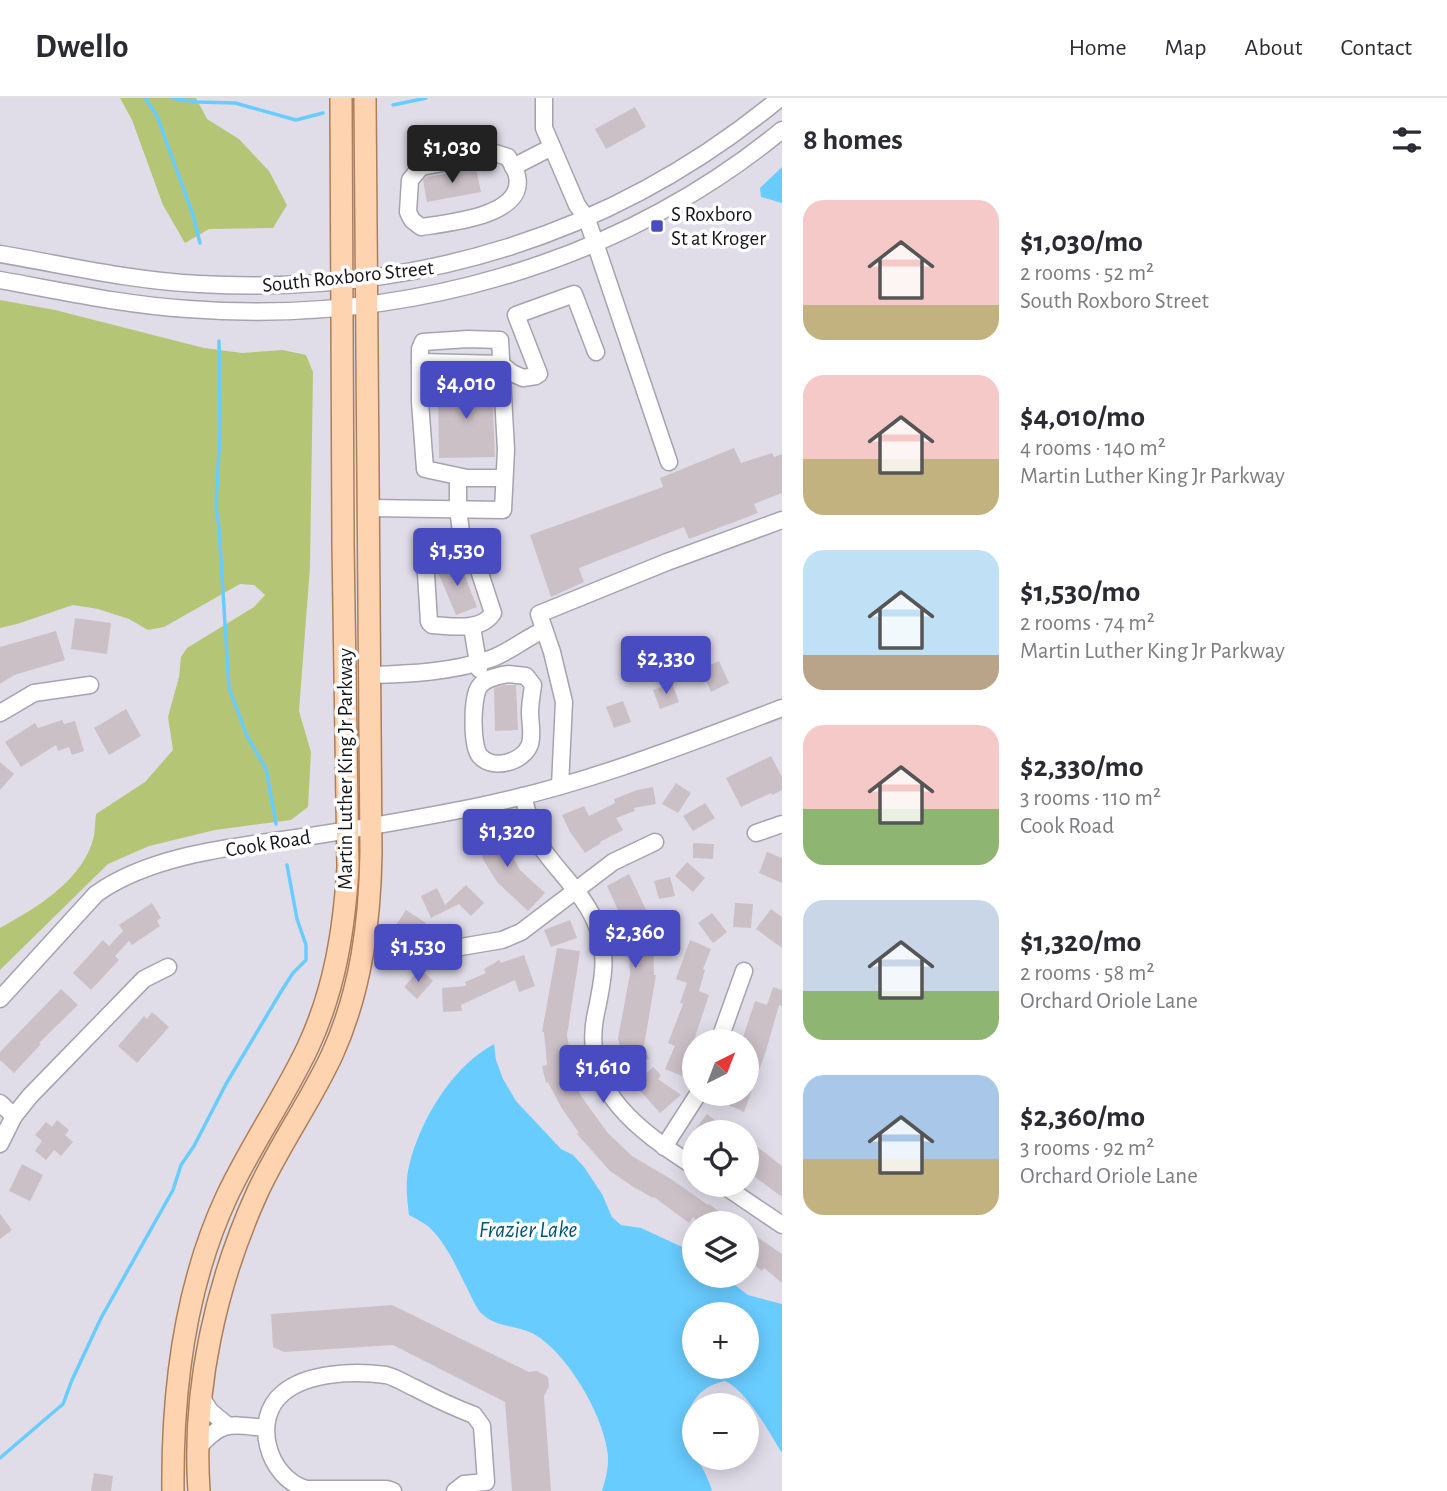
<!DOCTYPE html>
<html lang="en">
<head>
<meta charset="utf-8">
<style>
	body { margin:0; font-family:"Alegreya Sans",sans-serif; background:#f2f2f3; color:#2b2b33; height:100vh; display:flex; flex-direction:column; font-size:26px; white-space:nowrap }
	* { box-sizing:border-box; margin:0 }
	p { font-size:23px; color:#7c7c81 }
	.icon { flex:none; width:38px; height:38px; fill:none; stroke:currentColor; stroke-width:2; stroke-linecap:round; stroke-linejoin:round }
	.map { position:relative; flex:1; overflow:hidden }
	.drawer { display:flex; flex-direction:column; background:#fff; width:665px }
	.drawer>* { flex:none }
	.needle { width:46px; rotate:42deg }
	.fabs { position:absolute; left:682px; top:931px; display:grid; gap:14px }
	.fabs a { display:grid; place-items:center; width:77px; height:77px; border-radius:50%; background:#fff; box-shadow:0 4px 18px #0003; font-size:35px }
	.price { position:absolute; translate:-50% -60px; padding:0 16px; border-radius:7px; background:#494bc1; color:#fff; font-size:23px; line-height:46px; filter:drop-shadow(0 2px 4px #0008) }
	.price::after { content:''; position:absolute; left:50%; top:42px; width:21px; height:16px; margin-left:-10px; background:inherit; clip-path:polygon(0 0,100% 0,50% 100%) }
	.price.selected { background:#222; color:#fff }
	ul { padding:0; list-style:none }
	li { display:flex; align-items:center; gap:21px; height:175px; padding:0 21px }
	li span { display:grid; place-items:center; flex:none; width:196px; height:140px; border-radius:21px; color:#555 }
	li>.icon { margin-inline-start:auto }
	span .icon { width:84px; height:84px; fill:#fffc; stroke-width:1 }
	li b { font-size:30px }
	h2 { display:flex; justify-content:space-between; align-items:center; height:84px; padding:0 21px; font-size:30px }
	header { display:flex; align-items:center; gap:42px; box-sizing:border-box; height:98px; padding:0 35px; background:#fff; border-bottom:2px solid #e1e1e2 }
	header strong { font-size:33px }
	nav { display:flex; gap:38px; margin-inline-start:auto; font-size:24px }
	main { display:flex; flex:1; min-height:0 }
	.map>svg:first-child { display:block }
</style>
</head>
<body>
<header>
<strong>Dwello</strong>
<nav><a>Home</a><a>Map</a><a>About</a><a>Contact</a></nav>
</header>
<main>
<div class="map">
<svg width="782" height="1393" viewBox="0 0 782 1393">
	<rect width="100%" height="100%" fill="#e0dde9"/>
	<!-- green -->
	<g fill="#b5c576">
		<path d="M 120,0 L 196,0 L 207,21 L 239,41 L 269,73 L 287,107 L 273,130 L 209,131 L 185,145 L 163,107 L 132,22 Z"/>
		<path d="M 0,202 L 55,212 L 204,250 L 242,255 L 283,252 L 306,257 L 313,274 L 310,469 L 299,613 L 311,654 L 308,709 L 291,722 L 215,732 L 149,748 L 108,766 L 0,872 L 0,830 C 36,810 84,782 94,738 C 95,731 95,723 96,716 L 145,684 L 173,652 L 168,619 L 179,579 L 181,559 L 187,550 L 254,509 L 265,497 L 254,487 L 240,486 L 164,529 L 148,532 L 129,521 L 98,511 L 73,507 L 17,526 L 0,530 Z"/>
	</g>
	<!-- water -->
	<g fill="#69ccff" fill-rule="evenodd">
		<path d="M 782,69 L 782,105 L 761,99 L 760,90 Z"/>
		<path d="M 494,946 L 496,962 L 503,981 L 516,1003 L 561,1051 L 573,1057 L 584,1069 L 602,1096 L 612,1119 L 621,1127 L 641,1130 L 691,1153 L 695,1157 L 695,1178 L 723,1178 L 748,1197 L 782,1206 L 782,1355 C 768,1333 748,1294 725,1283 C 711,1286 702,1291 694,1303 C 670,1339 704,1360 712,1393 L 602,1393 C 606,1380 610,1365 607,1351 C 601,1314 567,1255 534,1236 C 517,1227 495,1230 480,1214 C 474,1206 470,1195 465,1186 C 456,1168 446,1146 431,1131 C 425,1125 416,1121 409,1117 C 407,1101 405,1084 409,1068 C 420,1022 452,969 494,946 ZM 695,1216 L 747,1216 L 747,1269 L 695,1269 Z"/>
	</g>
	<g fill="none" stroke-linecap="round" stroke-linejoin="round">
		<!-- stream -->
		<g stroke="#69ccff" stroke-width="3.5">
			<path d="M 145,0 L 157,18 L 193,117 L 200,145"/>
			<path d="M 172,0 L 197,4 L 235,5 L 296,22 L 323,15"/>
			<path d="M 393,7 L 426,0"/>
			<path d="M 219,243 L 220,335 L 216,409 L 219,430 L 229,590 L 247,638 L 266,671 L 276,726"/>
			<path d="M 0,1360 L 63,1306 L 72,1282 L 101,1220 L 173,1092 L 181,1067 L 194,1048 L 226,986 L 282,892 L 293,875 L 306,862 L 306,847 L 297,821 L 287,767"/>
		</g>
	</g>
	<!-- building -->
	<g fill="#ccc0c7">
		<path d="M 635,9 L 646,29 L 606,51 L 595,31 Z"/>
		<path d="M 476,70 L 481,94 L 427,104 L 423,82 L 427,79 Z"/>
		<path d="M 451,285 L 492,285 L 495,359 L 439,360 L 438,296 Z"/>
		<path d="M 734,350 L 741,365 L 772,355 L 774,359 L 782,356 L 782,395 L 754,406 L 758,415 L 689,441 L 684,429 L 579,470 L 584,484 L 551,499 L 530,437 L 663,389 L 660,380 Z"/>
		<path d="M 459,463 L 477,509 L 456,517 L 437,472 Z"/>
		<path d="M 75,520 L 111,525 L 107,556 L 71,551 Z"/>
		<path d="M 56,533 L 65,562 L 14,577 L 0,586 L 0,549 Z"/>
		<path d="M 719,563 L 729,585 L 711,594 L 701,571 Z"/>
		<path d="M 672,585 L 679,604 L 660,611 L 653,592 Z"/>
		<path d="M 504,587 L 516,587 L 518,632 L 495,633 L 494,590 Z"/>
		<path d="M 623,603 L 631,624 L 614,630 L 606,609 Z"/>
		<path d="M 126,611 L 141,638 L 109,657 L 94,630 Z"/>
		<path d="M 62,622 L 64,626 L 75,623 L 84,653 L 72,657 L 69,649 L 58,653 L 56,647 L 21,669 L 5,644 L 35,625 L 38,630 Z"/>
		<path d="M 771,658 L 782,679 L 782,692 L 772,697 L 771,695 L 741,709 L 726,680 Z"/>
		<path d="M 0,664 L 14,676 L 0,692 Z"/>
		<path d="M 676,685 L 691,695 L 678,715 L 662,706 Z"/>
		<path d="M 653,689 L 656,706 L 634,710 L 635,713 L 616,720 L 623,732 L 600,744 L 601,745 L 585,755 L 570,734 L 562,717 L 584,708 L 589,718 L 615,705 L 614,701 L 637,692 Z"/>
		<path d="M 705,705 L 715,720 L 693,733 L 683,718 Z"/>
		<path d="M 496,728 L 520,772 L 545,795 L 528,813 L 497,784 L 484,763 L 474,738 Z"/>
		<path d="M 693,745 L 714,746 L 713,761 L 693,760 Z"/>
		<path d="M 767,754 L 782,760 L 782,785 L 759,775 Z"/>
		<path d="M 687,764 L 705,780 L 693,794 L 675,778 Z"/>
		<path d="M 629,776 L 649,818 L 653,838 L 654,877 L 656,877 L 644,948 L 649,961 L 623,966 L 618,940 L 630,876 L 629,849 L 624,825 L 607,788 Z"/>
		<path d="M 670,779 L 675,798 L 659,801 L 654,783 Z"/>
		<path d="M 466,787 L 484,805 L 471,818 L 459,806 L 431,820 L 421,798 L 437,790 L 445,807 Z"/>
		<path d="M 152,805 L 161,820 L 157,823 L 160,828 L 132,847 L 129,843 L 115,858 L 119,862 L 91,892 L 73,875 L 103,842 L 109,848 L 123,833 L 119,827 Z"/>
		<path d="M 735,805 L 753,806 L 751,830 L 733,829 Z"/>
		<path d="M 771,811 L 782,819 L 782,850 L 756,831 Z"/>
		<path d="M 406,812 L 426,825 L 416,840 L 396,827 Z"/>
		<path d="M 712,815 L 727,834 L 713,845 L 698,825 Z"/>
		<path d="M 570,822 L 577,840 L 551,849 L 544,832 Z"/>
		<path d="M 690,842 L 711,851 L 703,871 L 705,872 L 699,893 L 709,897 L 682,978 L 665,971 L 675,948 L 668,945 L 683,906 L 680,905 L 687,885 L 676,881 Z"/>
		<path d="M 415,847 L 419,864 L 401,868 L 397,851 Z"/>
		<path d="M 557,850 L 580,853 L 567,937 L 574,983 L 581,998 L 607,1034 L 632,1058 L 671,1081 L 708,1107 L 709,1106 L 735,1125 L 701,1125 L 693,1119 L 689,1125 L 654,1099 L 653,1100 L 632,1088 L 610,1073 L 577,1036 L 579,1035 L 561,1009 L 548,984 L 546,985 L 542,968 L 547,967 L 544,934 L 542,934 Z"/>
		<path d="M 524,857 L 535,888 L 519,894 L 515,882 L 461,907 L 462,913 L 443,914 L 442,890 L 466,888 L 465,884 L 486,875 L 484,871 L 499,862 L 501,865 Z"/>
		<path d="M 420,871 L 433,883 L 417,901 L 404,889 Z"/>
		<path d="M 773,889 L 782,892 L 782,908 L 779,907 L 766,953 L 744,1014 L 720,1003 L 724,996 L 747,996 L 747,940 L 743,939 L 755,903 L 767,907 Z"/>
		<path d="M 61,891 L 78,907 L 39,945 L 41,946 L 14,975 L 0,962 L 0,954 Z"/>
		<path d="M 152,914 L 169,929 L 137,965 L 118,948 L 144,918 L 147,921 Z"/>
		<path d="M 653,969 L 661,977 L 658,981 L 681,997 L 660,1015 L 634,986 Z"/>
		<path d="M 707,1016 L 717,1024 L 732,1034 L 693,1034 Z"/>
		<path d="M 57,1022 L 69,1032 L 65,1037 L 73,1044 L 61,1058 L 54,1052 L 46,1062 L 35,1053 L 42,1043 L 35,1037 L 46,1024 L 52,1029 Z"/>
		<path d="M 747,1041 L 782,1068 L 782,1099 L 747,1073 Z"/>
		<path d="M 22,1066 L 43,1077 L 30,1103 L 9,1093 Z"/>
		<path d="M 0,1116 L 12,1132 L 0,1141 Z"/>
		<path d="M 747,1132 L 782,1156 L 782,1185 L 764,1170 L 762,1173 L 747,1161 Z"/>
		<path d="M 392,1207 L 529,1274 L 537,1273 L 548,1279 L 549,1288 L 544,1298 L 551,1393 L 512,1393 L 505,1304 L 393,1247 L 284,1254 L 273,1249 L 271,1216 Z"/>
		<path d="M 94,1375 L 113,1378 L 111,1393 L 91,1393 Z"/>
	</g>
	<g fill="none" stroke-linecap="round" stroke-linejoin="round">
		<defs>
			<g id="minor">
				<path d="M 544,0 L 544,30 L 577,107 L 587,121 L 669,364"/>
				<path d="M 495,55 L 508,59 C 511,65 516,72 517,78 C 526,118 448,125 421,129 L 412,122 L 408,114 L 410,82 L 421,69 Z"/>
				<path d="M 513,69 L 552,49"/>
				<path d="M 0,156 C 66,167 132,183 199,186 C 415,198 613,138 780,0"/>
				<path d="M 0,182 C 62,193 125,207 188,211 C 400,227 616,168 782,32"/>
				<path d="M 420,264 L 501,266 L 512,275 L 523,280 L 536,278"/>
				<path d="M 539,276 L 516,217 L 574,196 L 596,254"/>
				<path d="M 458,379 L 458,411 L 462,441 L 472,451 L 493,515 C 481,534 452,528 432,527 L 429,524 L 425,460 L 427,455 L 462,441"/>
				<path d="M 369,410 L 503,412 L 506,352 L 500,242 L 468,241 L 423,244 L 420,251 L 420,304 L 425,371 L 467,380 L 503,380"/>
				<path d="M 472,529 L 479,571"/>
				<path d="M 508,576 L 526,578 L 533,587 C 532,596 530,605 530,614 C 530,625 533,636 530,646 C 524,664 493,673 480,658 C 471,648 472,600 479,589 C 485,580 498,578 508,576 Z"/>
				<path d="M 370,577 C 410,576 452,574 490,561 C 510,554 525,540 544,532"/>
				<path d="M 0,615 L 34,595 L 90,587"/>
				<path d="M 560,688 L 564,604 L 552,554 L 539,516 L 667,464 L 782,422"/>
				<path d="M 523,698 C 528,717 533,736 544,753 C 562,778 588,801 598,831 C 609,861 601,890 595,920 C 582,994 641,1034 695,1069"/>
				<path d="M 756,735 L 782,726"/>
				<path d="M 455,850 L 502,842 L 521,834 L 613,764 L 655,744"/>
				<path d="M 0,901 L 96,796 C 156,753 251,747 324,736 C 374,728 425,719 475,709 C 581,688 682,648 782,610"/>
				<path d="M 719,943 L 744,873"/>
				<path d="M 0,1005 L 14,1018"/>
				<path d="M 0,1046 L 14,1018 L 30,998 L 144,881 L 168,869"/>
				<path d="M 664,1049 L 698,996"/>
				<path d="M 723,1087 L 782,1127"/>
				<path d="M 202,1300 L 210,1313 L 227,1327"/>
				<path d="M 198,1350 C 223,1321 232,1327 266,1330"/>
				<path d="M 393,1393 L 387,1391 L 306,1391 C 268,1380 251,1321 283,1295 C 308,1274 354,1273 386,1277 C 395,1279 406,1286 415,1290 C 434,1300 453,1309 474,1317 L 482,1328 L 486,1384 L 464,1386 L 455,1393"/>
			</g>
			<g id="major">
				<path d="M 173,1393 C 172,1295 185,1188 227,1098 C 251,1047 284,1000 308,949 C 335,891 344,832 348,769 L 343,446 L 341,0"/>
				<path d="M 199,1393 C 192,1291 216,1185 258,1093 C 280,1046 310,1004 332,957 C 361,893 370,824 371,754 L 365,0"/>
			</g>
		</defs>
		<!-- minor casing -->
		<use href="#minor" stroke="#a6a3ae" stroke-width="19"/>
		<!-- major casing -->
		<use href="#major" stroke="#ac7e59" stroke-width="24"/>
		<!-- minor -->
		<use href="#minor" stroke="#fff" stroke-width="16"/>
		<!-- major -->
		<use href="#major" stroke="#fed3b0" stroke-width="21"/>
	</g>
	<!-- markers -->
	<rect fill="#494bc1" stroke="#fff" stroke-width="2.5" x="650" y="121" width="14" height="14" rx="3.5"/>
	<g text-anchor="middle" stroke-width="7" stroke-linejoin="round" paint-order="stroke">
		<!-- poi labels -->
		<g font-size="21" fill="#161519" stroke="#fff" text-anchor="start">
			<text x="671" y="123">S Roxboro<tspan x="671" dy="24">St at Kroger</tspan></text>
		</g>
		<!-- street labels -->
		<g font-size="21" fill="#161519" stroke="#fff">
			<text transform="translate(348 178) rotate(-6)" y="7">South Roxboro Street</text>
			<text transform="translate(345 671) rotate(-90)" y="7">Martin Luther King Jr Parkway</text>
			<text transform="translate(268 745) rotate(-9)" y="7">Cook Road</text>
		</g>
		<!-- water labels -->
		<g font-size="23" font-style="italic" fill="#005677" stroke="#fff">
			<text x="528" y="1139">Frazier Lake</text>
		</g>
	</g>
</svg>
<div class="fabs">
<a><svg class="needle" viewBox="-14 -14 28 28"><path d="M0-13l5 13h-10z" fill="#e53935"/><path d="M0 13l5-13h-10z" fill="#7c7c81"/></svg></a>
<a><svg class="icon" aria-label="locate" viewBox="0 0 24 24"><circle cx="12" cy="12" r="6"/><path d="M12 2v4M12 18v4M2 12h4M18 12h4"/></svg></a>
<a><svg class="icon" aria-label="layers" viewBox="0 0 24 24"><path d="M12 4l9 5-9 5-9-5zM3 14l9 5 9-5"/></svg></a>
<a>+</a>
<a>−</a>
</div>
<b class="price selected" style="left:452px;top:87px">$1,030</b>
<b class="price" style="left:466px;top:323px">$4,010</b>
<b class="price" style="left:457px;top:490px">$1,530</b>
<b class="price" style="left:666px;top:598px">$2,330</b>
<b class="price" style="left:507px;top:771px">$1,320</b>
<b class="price" style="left:635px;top:872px">$2,360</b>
<b class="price" style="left:418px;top:886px">$1,530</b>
<b class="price" style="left:603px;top:1007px">$1,610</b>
</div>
<section class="drawer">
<h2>8 homes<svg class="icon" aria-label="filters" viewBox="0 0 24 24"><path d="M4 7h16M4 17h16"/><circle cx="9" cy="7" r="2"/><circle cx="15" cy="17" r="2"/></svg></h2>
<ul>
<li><span style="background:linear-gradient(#f6c9c9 75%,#c2b280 0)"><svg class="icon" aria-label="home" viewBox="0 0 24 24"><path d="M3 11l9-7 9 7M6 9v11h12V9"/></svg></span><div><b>$1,030/mo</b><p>2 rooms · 52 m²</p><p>South Roxboro Street</p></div></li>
<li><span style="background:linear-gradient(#f6c9c9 60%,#c2b280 0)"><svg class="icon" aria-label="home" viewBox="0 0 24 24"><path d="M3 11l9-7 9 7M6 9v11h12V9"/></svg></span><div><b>$4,010/mo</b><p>4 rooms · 140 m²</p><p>Martin Luther King Jr Parkway</p></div></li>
<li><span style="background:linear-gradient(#bfe0f5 75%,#b9a48a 0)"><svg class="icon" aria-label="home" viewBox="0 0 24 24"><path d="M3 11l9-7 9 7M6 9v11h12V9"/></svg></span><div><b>$1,530/mo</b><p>2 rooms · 74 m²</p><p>Martin Luther King Jr Parkway</p></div></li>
<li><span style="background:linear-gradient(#f6c9c9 60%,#8fb573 0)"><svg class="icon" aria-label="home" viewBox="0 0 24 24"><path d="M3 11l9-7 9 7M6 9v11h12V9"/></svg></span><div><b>$2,330/mo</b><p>3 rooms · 110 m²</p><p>Cook Road</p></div></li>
<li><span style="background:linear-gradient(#c9d6e8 65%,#8fb573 0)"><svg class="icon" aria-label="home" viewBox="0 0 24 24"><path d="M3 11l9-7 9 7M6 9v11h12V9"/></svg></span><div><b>$1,320/mo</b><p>2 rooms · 58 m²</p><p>Orchard Oriole Lane</p></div></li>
<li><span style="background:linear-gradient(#a9c7e8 60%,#c2b280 0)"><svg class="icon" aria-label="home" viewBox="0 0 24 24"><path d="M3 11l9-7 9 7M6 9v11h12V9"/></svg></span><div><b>$2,360/mo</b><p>3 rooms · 92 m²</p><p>Orchard Oriole Lane</p></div></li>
</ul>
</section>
</main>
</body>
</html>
